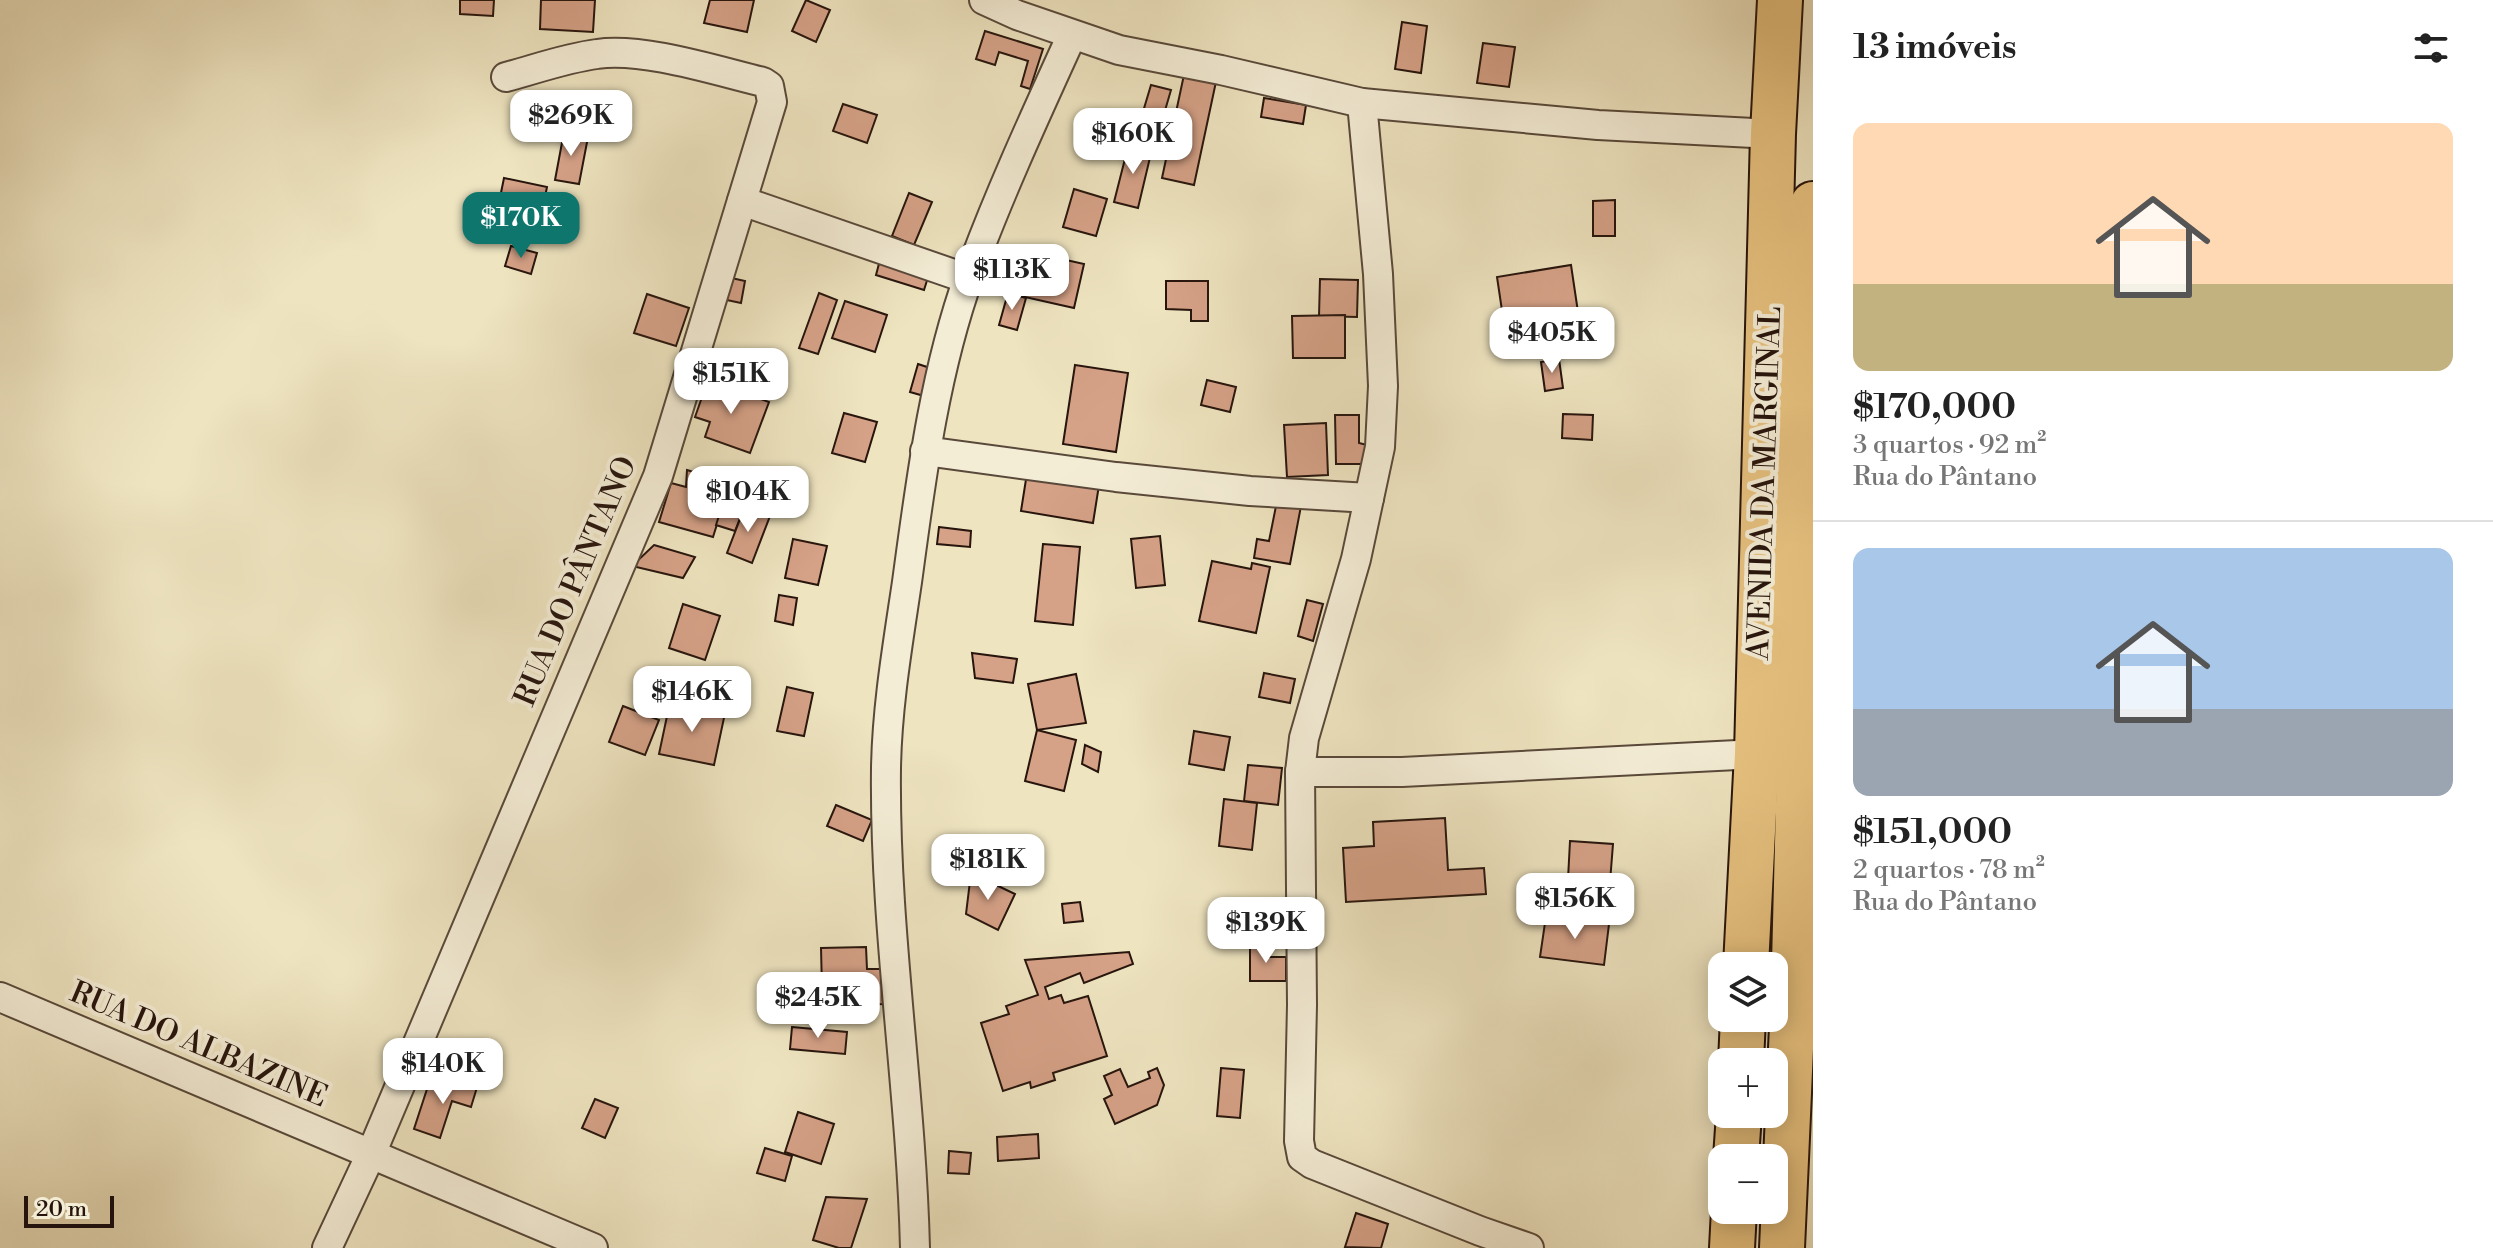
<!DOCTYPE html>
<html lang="pt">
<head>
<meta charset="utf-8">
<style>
	body { margin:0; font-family:"Libre Bodoni",serif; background:#f2f2f2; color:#222; height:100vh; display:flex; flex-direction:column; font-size:30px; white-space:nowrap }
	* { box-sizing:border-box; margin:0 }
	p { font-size:26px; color:#767676 }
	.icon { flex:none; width:44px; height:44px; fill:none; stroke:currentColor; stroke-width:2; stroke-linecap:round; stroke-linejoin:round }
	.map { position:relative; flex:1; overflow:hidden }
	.side { display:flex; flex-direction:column; background:#fff; width:680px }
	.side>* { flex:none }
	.tools { position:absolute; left:1708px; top:952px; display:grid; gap:16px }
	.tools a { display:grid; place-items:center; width:80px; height:80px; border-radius:16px; background:#fff; box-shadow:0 4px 20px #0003; font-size:40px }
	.scale { position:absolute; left:24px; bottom:20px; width:90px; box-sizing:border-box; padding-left:8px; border:4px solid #27150d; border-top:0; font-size:22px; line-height:28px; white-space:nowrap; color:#27150d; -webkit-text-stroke:6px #f4edd6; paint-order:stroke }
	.price { position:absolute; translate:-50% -68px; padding:0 18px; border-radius:16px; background:#fff; color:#222; font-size:26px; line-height:52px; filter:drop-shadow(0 2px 4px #0008) }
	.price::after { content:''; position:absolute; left:50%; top:48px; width:24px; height:18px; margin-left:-12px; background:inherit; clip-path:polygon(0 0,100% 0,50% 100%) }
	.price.current { background:#0f766e; color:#fff }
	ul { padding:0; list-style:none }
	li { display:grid; align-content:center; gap:16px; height:424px; padding:0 40px }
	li+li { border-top:2px solid #e0e0e0 }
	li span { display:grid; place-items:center; height:248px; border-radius:16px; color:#555 }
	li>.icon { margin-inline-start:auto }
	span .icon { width:144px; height:144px; fill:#fffc; stroke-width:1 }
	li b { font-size:34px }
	h2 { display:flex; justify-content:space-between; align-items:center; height:96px; padding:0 40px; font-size:34px }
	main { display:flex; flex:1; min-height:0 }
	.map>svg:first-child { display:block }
</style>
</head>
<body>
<main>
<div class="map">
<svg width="1813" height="1248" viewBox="0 0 1813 1248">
	<rect width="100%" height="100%" fill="#eee4c0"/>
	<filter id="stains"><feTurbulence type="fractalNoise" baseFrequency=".0025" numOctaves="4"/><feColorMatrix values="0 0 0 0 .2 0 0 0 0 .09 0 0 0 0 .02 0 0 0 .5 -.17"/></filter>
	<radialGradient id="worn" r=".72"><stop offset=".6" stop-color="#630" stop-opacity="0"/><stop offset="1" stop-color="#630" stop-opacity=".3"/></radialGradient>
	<!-- building -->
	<g fill="#d5a187" stroke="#27150d" stroke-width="2">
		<path d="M 460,0 L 494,0 L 493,16 L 460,14 Z"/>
		<path d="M 541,0 L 595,0 L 593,32 L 540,29 Z"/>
		<path d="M 710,0 L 754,0 L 747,32 L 704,23 Z"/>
		<path d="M 806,0 L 830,10 L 816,42 L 792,31 Z"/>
		<path d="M 1402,22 L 1427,26 L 1421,73 L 1395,69 Z"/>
		<path d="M 985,31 L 1043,49 L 1030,89 L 1021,86 L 1028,61 L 999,52 L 995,65 L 976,59 Z"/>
		<path d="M 1483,43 L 1515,47 L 1509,87 L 1477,83 Z"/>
		<path d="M 1185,70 L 1217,77 L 1194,185 L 1162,178 Z"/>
		<path d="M 1151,85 L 1171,90 L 1159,131 L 1139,125 Z"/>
		<path d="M 1264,98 L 1306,105 L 1303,124 L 1261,117 Z"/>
		<path d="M 843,104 L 877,115 L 867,143 L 833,131 Z"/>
		<path d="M 564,132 L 588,137 L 579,184 L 555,180 Z"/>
		<path d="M 1129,143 L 1152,149 L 1138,208 L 1114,202 Z"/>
		<path d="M 504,178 L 547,187 L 537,236 L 494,227 Z"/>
		<path d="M 1074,189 L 1107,199 L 1096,236 L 1063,227 Z"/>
		<path d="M 909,193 L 932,202 L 914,245 L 892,236 Z"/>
		<path d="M 1615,200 L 1615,236 L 1593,236 L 1593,201 Z"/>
		<path d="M 511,246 L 537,253 L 531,274 L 505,266 Z"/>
		<path d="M 1026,251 L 1084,264 L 1074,308 L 1016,295 Z"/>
		<path d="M 881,256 L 930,271 L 924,290 L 876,275 Z"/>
		<path d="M 1571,265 L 1578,312 L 1504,324 L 1497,277 Z"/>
		<path d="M 727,277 L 745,281 L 741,303 L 722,299 Z"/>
		<path d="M 1320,279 L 1358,280 L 1357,317 L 1319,316 Z"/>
		<path d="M 1166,281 L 1208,281 L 1208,321 L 1191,321 L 1191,310 L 1166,309 Z"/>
		<path d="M 819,293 L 837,300 L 818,354 L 799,348 Z"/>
		<path d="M 1008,293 L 1026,298 L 1017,330 L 999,325 Z"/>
		<path d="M 647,294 L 689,308 L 676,346 L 634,333 Z"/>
		<path d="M 845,301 L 887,315 L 875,352 L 832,338 Z"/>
		<path d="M 1345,315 L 1345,358 L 1293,358 L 1292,316 Z"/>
		<path d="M 1559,359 L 1563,388 L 1545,391 L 1541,362 Z"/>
		<path d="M 918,364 L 933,369 L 924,396 L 910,392 Z"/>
		<path d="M 1075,365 L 1128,373 L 1116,452 L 1063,444 Z"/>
		<path d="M 708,380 L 769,402 L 750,453 L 705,437 L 710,422 L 695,417 Z"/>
		<path d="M 1207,380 L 1236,387 L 1230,412 L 1201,405 Z"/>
		<path d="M 844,413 L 877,422 L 865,462 L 832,453 Z"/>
		<path d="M 1563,414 L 1593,415 L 1592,440 L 1562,438 Z"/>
		<path d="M 1335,415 L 1359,415 L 1359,443 L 1367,445 L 1368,464 L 1336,464 Z"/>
		<path d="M 1326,423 L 1328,475 L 1287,477 L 1284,425 Z"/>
		<path d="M 687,470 L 730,483 L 713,537 L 659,522 L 671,483 L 686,487 Z"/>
		<path d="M 1027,473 L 1099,485 L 1093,523 L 1021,511 Z"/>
		<path d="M 786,490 L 803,494 L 792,513 L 773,503 Z"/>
		<path d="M 725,497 L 745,506 L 735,531 L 716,525 Z"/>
		<path d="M 1277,501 L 1301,506 L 1290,564 L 1254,558 L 1257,539 L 1269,541 Z"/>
		<path d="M 745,506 L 770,516 L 752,563 L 727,553 Z"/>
		<path d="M 939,527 L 971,531 L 970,547 L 937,544 Z"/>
		<path d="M 1160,536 L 1165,585 L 1136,588 L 1131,539 Z"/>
		<path d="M 793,539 L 827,546 L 818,585 L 785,578 Z"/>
		<path d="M 1043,544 L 1080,547 L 1073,625 L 1035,621 Z"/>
		<path d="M 654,545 L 695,557 L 683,578 L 632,566 Z"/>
		<path d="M 1212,561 L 1251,569 L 1252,563 L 1270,567 L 1256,633 L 1199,621 Z"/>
		<path d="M 779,595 L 797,598 L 793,625 L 775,621 Z"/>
		<path d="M 1307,600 L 1323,604 L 1313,641 L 1298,636 Z"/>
		<path d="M 683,604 L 720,616 L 705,660 L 669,648 Z"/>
		<path d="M 972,653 L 1017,659 L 1013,683 L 975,678 Z"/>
		<path d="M 1264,673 L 1295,679 L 1290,703 L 1259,697 Z"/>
		<path d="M 1076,674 L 1086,723 L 1037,730 L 1028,684 Z"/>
		<path d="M 787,687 L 813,693 L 804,736 L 777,731 Z"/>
		<path d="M 670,702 L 725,713 L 714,765 L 659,754 Z"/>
		<path d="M 623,706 L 659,720 L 645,755 L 609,742 Z"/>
		<path d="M 1037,730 L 1076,740 L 1064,791 L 1025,781 Z"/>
		<path d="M 1194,731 L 1230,737 L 1224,770 L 1189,764 Z"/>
		<path d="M 1085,745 L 1101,752 L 1098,772 L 1082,764 Z"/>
		<path d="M 1248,765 L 1282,768 L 1278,805 L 1244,801 Z"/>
		<path d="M 1224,799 L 1257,803 L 1252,850 L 1219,846 Z"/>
		<path d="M 836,805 L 872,820 L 863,841 L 827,826 Z"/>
		<path d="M 1445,818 L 1448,870 L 1484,868 L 1486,894 L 1346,902 L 1343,848 L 1374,846 L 1373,822 Z"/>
		<path d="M 1570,841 L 1613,844 L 1610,882 L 1568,879 Z"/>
		<path d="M 971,873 L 1015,894 L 998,930 L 966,914 Z"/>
		<path d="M 1080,902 L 1083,921 L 1064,923 L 1062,904 Z"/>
		<path d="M 1546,916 L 1609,924 L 1604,965 L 1540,957 Z"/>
		<path d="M 1250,943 L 1268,943 L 1268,957 L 1286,957 L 1286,981 L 1250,981 Z"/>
		<path d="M 866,947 L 867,969 L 881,969 L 883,1004 L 861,1005 L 860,988 L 822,989 L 821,948 Z"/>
		<path d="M 1129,952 L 1133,964 L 1084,983 L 1080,973 L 1045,987 L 1049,999 L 1061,995 L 1064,1003 L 1088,996 L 1107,1056 L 1053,1073 L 1055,1080 L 1031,1088 L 1030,1082 L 1003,1091 L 981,1023 L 1009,1014 L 1006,1006 L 1038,995 L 1025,960 Z"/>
		<path d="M 792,1027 L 847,1032 L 845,1054 L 790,1049 Z"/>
		<path d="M 1157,1068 L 1164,1085 L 1157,1105 L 1115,1124 L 1104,1099 L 1112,1095 L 1104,1076 L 1120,1069 L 1128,1087 L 1150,1078 L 1148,1072 Z"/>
		<path d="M 1221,1068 L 1244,1070 L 1240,1118 L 1217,1116 Z"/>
		<path d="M 458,1077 L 478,1084 L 471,1107 L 452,1101 L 440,1138 L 414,1129 L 428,1086 L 446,1092 Z"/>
		<path d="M 595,1099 L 618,1108 L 605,1138 L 582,1128 Z"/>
		<path d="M 798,1112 L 834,1124 L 821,1164 L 785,1152 Z"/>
		<path d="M 1038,1134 L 1039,1158 L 998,1161 L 997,1137 Z"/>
		<path d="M 765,1148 L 792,1156 L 785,1181 L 757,1173 Z"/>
		<path d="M 949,1151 L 971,1153 L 969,1174 L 948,1173 Z"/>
		<path d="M 826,1197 L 867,1199 L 851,1248 L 839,1248 L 813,1240 Z"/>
		<path d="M 1356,1213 L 1388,1224 L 1381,1248 L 1345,1247 Z"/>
	</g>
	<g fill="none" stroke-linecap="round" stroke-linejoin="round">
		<defs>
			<g id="minor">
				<path d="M 984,0 L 1017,15 L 1119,50 L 1221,70 L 1362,103 L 1598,125 L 1773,134"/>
				<path d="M 1362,103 L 1378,274 L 1383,386 L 1380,447 L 1356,559 L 1304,738 L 1300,772 L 1302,1005 L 1299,1141 L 1302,1157 L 1312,1164 L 1480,1231 L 1529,1248"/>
				<path d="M 742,201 L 968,279"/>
				<path d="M 925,451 L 1116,477 L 1250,491 L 1369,498"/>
				<path d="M 1300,772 L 1402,772 L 1757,754"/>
				<path d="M 0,997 L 593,1248"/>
				<path d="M 327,1248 L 371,1154 L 658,476 L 772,102 L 769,86 L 763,82 C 717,71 643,47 597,54 C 566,58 536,69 506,77"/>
				<path d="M 915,1248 C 911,1088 884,928 886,768 C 887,706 898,643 907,582 C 921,479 934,374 969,276 C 999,194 1036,114 1072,35"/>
			</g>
			<g id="primary">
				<path d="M 1746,966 L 1757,754 L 1773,134 L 1780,0"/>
				<path d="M 1741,1062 L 1743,1018"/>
				<path d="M 1736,1158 L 1739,1114"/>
				<path d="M 1732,1248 L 1734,1210"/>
				<path d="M 1782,1248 L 1793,1004 L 1813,204"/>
			</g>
		</defs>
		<!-- minor casing -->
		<use href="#minor" stroke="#59493a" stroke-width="32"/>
		<!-- primary casing -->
		<use href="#primary" stroke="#27150d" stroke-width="48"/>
		<!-- minor -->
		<use href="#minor" stroke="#f4edd6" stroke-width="28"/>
		<!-- primary -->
		<use href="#primary" stroke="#e7c280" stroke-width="44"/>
	</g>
	<g text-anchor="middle" stroke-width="8" stroke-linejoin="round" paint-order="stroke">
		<!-- street labels -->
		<g font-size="30" fill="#27150d" stroke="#f4edd6">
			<text transform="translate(1764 483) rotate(-88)" y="10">AVENIDA DA MARGINAL</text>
			<text transform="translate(575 581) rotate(-67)" y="10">RUA DO PÂNTANO</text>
			<text transform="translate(199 1044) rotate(23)" y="10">RUA DO ALBAZINE</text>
		</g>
	</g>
	<rect width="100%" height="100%" filter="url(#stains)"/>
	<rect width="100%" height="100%" fill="url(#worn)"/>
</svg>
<div class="tools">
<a><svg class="icon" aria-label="layers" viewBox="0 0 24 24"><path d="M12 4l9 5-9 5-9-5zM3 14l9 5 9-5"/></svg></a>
<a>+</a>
<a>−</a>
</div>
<div class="scale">20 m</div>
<b class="price" style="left:571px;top:158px">$269K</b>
<b class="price" style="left:1133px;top:176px">$160K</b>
<b class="price current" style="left:521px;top:260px">$170K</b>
<b class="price" style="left:1012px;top:312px">$113K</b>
<b class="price" style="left:1552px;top:375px">$405K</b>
<b class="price" style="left:731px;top:416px">$151K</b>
<b class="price" style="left:748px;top:534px">$104K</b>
<b class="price" style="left:692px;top:734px">$146K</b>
<b class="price" style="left:988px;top:902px">$181K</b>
<b class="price" style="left:1575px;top:941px">$156K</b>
<b class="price" style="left:1266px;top:965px">$139K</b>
<b class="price" style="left:818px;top:1040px">$245K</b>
<b class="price" style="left:443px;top:1106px">$140K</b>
</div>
<section class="side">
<h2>13 imóveis<svg class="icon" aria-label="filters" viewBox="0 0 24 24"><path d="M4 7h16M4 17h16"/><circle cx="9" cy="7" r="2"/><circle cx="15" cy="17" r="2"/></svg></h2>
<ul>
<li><span style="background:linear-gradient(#ffd9b3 65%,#c2b280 0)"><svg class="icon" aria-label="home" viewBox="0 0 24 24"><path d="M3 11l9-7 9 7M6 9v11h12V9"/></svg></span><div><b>$170,000</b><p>3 quartos · 92 m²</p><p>Rua do Pântano</p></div></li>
<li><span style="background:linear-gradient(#a9c7e8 65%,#9aa5b1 0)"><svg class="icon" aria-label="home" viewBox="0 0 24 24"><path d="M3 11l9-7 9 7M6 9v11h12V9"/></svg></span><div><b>$151,000</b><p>2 quartos · 78 m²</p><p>Rua do Pântano</p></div></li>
</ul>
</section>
</main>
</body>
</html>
